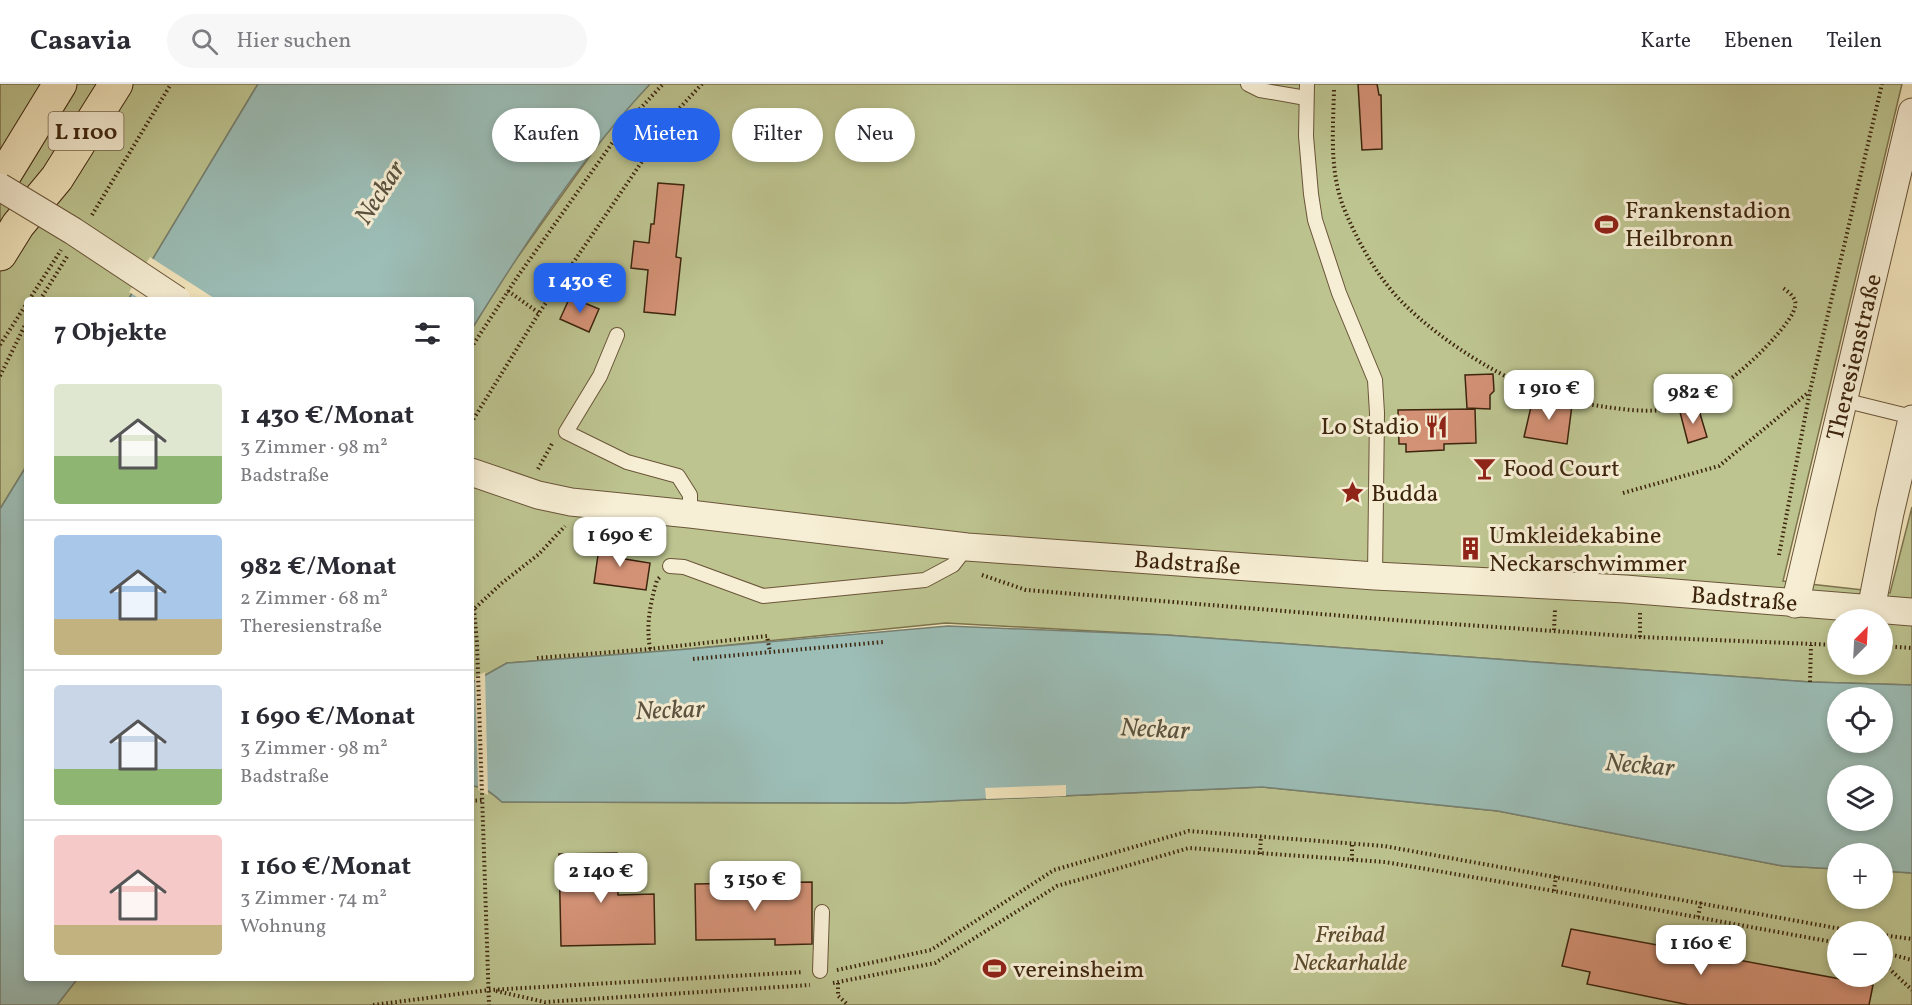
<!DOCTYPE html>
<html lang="de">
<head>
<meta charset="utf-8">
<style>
	body { margin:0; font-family:Vollkorn,serif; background:#f7f7f7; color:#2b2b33; height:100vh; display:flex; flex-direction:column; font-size:22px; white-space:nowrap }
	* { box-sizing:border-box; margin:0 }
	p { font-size:20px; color:#7c7c81 }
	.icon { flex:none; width:33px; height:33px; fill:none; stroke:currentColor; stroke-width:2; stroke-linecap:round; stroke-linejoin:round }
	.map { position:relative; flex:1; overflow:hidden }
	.panel { position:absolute; left:24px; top:213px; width:450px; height:684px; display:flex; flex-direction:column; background:#fff; border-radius:6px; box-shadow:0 3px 9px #0003 }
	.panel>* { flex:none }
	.banner { position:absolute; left:492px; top:24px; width:570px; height:54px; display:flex; gap:12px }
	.needle { width:39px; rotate:24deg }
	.controls { position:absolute; left:1827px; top:525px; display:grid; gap:12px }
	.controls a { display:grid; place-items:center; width:66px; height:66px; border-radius:50%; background:#fff; box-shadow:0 3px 9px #0003; font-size:30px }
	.price { position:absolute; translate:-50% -51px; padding:0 14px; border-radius:12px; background:#fff; color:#222; font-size:20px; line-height:39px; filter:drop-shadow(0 2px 3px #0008) }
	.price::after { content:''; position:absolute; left:50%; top:36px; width:18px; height:14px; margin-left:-9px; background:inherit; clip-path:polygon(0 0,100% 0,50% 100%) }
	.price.active { background:#2563eb; color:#fff }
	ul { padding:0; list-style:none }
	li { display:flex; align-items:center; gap:18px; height:150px; padding:0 30px }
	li+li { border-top:2px solid #e1e1e2 }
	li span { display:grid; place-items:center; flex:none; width:168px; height:120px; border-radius:6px; color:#555 }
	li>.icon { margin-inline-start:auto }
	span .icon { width:72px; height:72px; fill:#fffc; stroke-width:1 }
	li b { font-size:26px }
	h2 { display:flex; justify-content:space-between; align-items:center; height:72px; padding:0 30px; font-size:26px }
	.pill { padding:0 21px; border-radius:27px; background:#fff; box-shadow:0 3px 9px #0003; font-size:21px; line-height:54px }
	.pill.active { background:#2563eb; color:#fff }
	header { display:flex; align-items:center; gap:36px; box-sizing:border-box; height:84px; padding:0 30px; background:#fff; border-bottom:2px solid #e1e1e2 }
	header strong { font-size:28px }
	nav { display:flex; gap:33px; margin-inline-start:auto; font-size:21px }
	.search { width:420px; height:54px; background:#f7f7f7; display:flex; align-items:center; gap:15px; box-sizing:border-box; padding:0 21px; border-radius:33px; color:#7c7c81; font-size:22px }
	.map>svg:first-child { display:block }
</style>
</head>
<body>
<header>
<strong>Casavia</strong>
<div class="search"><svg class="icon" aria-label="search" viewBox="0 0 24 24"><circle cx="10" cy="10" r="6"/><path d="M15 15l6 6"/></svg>Hier suchen</div>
<nav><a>Karte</a><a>Ebenen</a><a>Teilen</a></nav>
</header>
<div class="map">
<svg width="1912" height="921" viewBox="0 0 1912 921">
	<rect width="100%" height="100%" fill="#f3e6be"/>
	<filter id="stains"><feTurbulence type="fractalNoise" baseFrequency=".00333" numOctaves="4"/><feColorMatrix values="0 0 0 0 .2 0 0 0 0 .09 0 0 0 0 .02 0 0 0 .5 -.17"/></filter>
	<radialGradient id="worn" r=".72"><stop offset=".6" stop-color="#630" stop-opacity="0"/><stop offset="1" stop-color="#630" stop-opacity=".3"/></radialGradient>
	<!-- green -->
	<g fill="#bdc490" stroke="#7d744e" stroke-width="1.5" fill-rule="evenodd">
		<path d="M 0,0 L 258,0 L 128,216 L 27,216 L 27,381 L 0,425 Z"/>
		<path d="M 650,0 L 1902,0 L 1783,497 L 1890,509 L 1912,423 L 1912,601 L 1810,598 L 1166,551 L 946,539 L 689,565 L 507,579 L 475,597 L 471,597 L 471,246 L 512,181 L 615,37 ZM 1838,536 L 1882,536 L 1882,580 L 1838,580 Z"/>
		<path d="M 471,702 C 484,702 493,710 502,718 L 901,719 L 1262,703 L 1498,727 L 1783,782 L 1837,785 L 1838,814 L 1882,814 L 1883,787 L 1912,789 L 1912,921 L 57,921 L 78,894 L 471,894 ZM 1838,848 L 1882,848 L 1882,892 L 1838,892 Z"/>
	</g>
	<!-- water -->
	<g fill="#9cbeb7" stroke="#768173" stroke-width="1.5" fill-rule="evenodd">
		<path d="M 258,0 L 650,0 C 582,73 524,161 471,246 L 471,216 L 128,216 Z"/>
		<path d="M 27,381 L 27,894 L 78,894 L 57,921 L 0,921 L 0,425 Z"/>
		<path d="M 948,542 L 1166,551 L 1810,598 L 1912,601 L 1912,789 L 1883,787 L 1882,770 L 1838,770 L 1837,785 L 1783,782 L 1498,727 L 1262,703 L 901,719 L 502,718 C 493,710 484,702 471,702 L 471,597 L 475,597 L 507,579 L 689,565 ZM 1838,614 L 1882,614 L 1882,658 L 1838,658 ZM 1838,692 L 1882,692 L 1882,736 L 1838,736 Z"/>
	</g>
	<!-- pier -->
	<g fill="#f3e6be">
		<path d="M 150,173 L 217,216 L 142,216 L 129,208 Z"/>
		<path d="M 485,588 L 488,711 L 478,706 L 478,702 L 475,593 Z"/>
		<path d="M 1066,701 L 1066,712 L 986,715 L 985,704 Z"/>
	</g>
	<!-- building -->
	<g fill="#d39175" stroke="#3d250d" stroke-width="1.5">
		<path d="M 1358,0 L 1377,0 L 1379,11 L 1381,11 L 1382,65 L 1362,66 Z"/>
		<path d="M 658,99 L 684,101 L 676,173 L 681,174 L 675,231 L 644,228 L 648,186 L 631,184 L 634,157 L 649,159 L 651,140 L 654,140 Z"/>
		<path d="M 570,213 L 599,225 L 589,248 L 560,235 Z"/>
		<path d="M 1493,290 L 1494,307 L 1490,311 L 1490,325 L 1467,324 L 1465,291 Z"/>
		<path d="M 1533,314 L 1572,321 L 1567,360 L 1524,353 Z"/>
		<path d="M 1698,323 L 1707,353 L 1688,359 L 1680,328 Z"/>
		<path d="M 1475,325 L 1476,359 L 1444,360 L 1444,366 L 1406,368 L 1406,360 L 1399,360 L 1398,326 Z"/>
		<path d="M 600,457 L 626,461 L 625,475 L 650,479 L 646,506 L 594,499 Z"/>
		<path d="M 617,769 L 618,811 L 654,810 L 655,860 L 561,862 L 559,770 Z"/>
		<path d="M 812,798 L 812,860 L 775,861 L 775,855 L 696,856 L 695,800 Z"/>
		<path d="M 1571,845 L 1873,901 L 1869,921 L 1689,921 L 1587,900 L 1590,888 L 1562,882 Z"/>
	</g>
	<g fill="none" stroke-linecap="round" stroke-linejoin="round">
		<defs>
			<g id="lane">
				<path d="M 1248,0 L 1260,6 L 1306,14"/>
				<path d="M 1307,0 L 1306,52 L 1311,110 L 1315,136 L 1339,209 L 1375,296 L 1377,329 L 1375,492"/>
				<path d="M 617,251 L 600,292 L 566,348 L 627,378 L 678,392 L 690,411 L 690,430"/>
				<path d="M 1843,316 L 1912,333"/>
				<path d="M 670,482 L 684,483 L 763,512 L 925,496 L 953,481 L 967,463"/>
				<path d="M 820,887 L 822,828"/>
			</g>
			<g id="street">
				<path id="s1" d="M 471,388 L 538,411 L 571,418 L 690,430 L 967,463 L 1375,492 L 1625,505 L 1912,528"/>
				<path id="s2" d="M 1795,520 L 1912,28"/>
				<path d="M 1871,525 L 1890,429 L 1912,335"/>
			</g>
			<g id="primary">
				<path d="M 0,98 L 60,0"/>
				<path d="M 0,170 L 18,141 L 57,94 L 116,0"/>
			</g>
		</defs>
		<!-- lane casing -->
		<use href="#lane" stroke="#6a5539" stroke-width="16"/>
		<!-- street casing -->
		<use href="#street" stroke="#6a5539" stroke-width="29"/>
		<!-- primary casing -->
		<use href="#primary" stroke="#3d250d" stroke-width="35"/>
		<!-- path -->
		<g stroke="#3d250d" stroke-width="4" stroke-dasharray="1.5 3" stroke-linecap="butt">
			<path d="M 1334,6 C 1333,47 1329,89 1345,127 C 1359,160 1378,194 1403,219 C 1443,259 1511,302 1566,316 C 1579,319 1593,321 1606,323 C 1628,326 1652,329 1674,324 C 1709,315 1739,290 1764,265 C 1773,255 1799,229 1795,217 C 1793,211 1787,207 1783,204"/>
			<path d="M 92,131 L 171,0"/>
			<path d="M 508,207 L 539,229"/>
			<path d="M 29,216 L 61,166"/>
			<path d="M 40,216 L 68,171"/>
			<path d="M 0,261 L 27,219"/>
			<path d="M 471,264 L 518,192 L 625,41 L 663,0"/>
			<path d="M 0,292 L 27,237"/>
			<path d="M 471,339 L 539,229 L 675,29 L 702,0"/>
			<path d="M 538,385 L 553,358"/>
			<path d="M 1623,409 L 1719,382 L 1809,308"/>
			<path d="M 1779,471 L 1810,307 L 1882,0"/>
			<path d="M 982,491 L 1026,506 L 1394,536 L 1640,553 L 1838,561"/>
			<path d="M 471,525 L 474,525 L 502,499 L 539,470 L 565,442"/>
			<path d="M 474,525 L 477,559 L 489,921"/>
			<path d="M 1640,529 L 1640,553"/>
			<path d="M 1554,546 L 1555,526"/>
			<path d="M 1882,562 L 1912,564"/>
			<path d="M 650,565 C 646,539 650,521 657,496 L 660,493"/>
			<path d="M 537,574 L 650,565 L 767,552 L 770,568"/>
			<path d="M 693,575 L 883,558"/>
			<path d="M 1810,598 L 1811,561"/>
			<path d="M 471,717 L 483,716"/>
			<path d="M 1260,770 L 1261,752"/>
			<path d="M 1352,776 L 1352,759"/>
			<path d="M 1554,807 L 1556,792"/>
			<path d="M 1698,833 L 1701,818"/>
			<path d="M 1882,851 L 1912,855"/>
			<path d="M 1882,868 L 1912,876"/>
			<path d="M 1882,878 L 1912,906"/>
			<path d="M 837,886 L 931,866 L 1054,786 L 1189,747 L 1384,762 L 1858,848"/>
			<path d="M 833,899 L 935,879 L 1057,802 L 1189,764 L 1385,778 L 1554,807 L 1838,859"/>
			<path d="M 838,899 L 838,912 L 848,921"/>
			<path d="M 496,907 L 545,918 L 810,901"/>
			<path d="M 373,921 L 489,906 L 803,888"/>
		</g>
		<!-- lane -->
		<use href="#lane" stroke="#f7efd5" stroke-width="14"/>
		<!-- street -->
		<use href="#street" stroke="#f7efd5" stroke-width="27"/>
		<!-- primary -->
		<use href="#primary" stroke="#f3e6be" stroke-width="33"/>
		<defs>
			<path id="street-bridge" d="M 0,103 L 73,147 L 177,216"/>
		</defs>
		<!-- street-bridge casing -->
		<use href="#street-bridge" stroke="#6a5539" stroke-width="29" stroke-linecap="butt"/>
		<!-- street-bridge -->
		<use href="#street-bridge" stroke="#f7efd5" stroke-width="27"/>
	</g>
	<!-- icons -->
	<defs>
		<symbol id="stadium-bare" viewBox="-9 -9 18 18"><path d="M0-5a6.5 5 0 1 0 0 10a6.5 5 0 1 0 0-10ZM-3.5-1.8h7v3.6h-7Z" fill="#8f2418" stroke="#f7efd5" stroke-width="2.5" paint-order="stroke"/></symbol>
		<symbol id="restaurant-bare" viewBox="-9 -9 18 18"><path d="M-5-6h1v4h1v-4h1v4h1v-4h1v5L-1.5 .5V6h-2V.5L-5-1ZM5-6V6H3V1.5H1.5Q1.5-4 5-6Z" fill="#8f2418" stroke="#f7efd5" stroke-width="2.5" paint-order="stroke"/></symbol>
		<symbol id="bar-bare" viewBox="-9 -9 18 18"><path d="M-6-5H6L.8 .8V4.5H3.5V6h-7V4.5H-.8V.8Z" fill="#8f2418" stroke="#f7efd5" stroke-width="2.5" paint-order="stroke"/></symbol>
		<symbol id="sight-bare" viewBox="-9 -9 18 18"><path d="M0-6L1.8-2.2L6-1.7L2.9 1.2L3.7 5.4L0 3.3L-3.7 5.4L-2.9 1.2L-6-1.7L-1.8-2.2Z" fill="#8f2418" stroke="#f7efd5" stroke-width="2.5" paint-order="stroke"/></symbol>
		<symbol id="building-bare" viewBox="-9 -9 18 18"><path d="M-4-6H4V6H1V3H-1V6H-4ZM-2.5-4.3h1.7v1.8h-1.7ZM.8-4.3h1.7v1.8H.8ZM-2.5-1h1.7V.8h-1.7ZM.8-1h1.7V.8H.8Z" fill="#8f2418" stroke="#f7efd5" stroke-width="2.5" paint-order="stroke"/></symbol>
	</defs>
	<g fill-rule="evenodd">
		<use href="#stadium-bare" x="1590" y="124" width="33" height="33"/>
		<use href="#restaurant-bare" x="1420" y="326" width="33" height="33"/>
		<use href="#bar-bare" x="1468" y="368" width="33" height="33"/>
		<use href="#sight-bare" x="1336" y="392" width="33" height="33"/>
		<use href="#building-bare" x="1454" y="448" width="33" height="33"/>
		<use href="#stadium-bare" x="978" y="868" width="33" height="33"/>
	</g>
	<g text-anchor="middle" stroke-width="6" stroke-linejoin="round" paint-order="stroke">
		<!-- shield labels -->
		<rect fill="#f7efd5" stroke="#756249" stroke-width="1.5" x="48.5" y="28" width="75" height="38" rx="4.5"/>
		<g font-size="22" font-weight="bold" fill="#3d250d">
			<text x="86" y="55">L 1100</text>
		</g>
		<!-- poi labels -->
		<g font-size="24" fill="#3d250d" stroke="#f7efd5" text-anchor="start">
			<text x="1625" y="134">Frankenstadion<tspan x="1625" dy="28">Heilbronn</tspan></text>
			<text x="1419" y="350" text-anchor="end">Lo Stadio</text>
			<text x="1503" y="392">Food Court</text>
			<text x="1371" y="417">Budda</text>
			<text x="1489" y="459">Umkleidekabine<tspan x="1489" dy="28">Neckarschwimmer</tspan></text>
			<text x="1013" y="893">vereinsheim</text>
		</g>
		<!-- street labels -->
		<g font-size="24" fill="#3d250d" stroke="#f7efd5">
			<text dy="8" stroke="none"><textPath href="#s2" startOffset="254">Theresienstraße</textPath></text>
			<text dy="8" stroke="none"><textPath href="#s1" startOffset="724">Badstraße</textPath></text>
			<text dy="8" stroke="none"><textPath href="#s1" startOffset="1282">Badstraße</textPath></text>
		</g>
		<!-- park labels -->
		<g font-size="24" font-style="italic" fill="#5d4d2e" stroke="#f7efd5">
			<text x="1350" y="858">Freibad<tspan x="1350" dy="28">Neckarhalde</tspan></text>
		</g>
		<!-- water labels -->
		<g font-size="26" font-style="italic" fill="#5a5340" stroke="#f7efd5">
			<text transform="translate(379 108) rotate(-57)" y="9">Neckar</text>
			<text transform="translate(670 625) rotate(-2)" y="9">Neckar</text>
			<text transform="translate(1155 644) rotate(3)" y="9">Neckar</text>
			<text transform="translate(1640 680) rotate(5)" y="9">Neckar</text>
		</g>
	</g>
	<rect width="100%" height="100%" filter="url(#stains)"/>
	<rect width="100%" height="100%" fill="url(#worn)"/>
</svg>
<div class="controls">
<a><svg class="needle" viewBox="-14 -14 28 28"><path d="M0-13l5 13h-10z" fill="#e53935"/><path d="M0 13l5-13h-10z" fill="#7c7c81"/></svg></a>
<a><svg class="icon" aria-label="locate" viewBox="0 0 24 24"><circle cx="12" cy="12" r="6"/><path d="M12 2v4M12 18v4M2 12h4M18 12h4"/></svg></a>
<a><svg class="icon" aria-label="layers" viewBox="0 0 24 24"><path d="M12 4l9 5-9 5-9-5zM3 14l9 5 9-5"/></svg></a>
<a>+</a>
<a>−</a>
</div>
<b class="price active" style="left:580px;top:230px">1 430 €</b>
<b class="price" style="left:1549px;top:337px">1 910 €</b>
<b class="price" style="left:1693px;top:341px">982 €</b>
<b class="price" style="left:620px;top:484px">1 690 €</b>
<b class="price" style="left:601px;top:820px">2 140 €</b>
<b class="price" style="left:755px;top:828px">3 150 €</b>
<b class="price" style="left:1701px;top:892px">1 160 €</b>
<div class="banner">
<a class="pill">Kaufen</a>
<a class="pill active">Mieten</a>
<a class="pill">Filter</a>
<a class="pill">Neu</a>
</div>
<section class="panel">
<h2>7 Objekte<svg class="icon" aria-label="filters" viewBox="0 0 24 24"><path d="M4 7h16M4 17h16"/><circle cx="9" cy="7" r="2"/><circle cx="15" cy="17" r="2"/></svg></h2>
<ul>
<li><span style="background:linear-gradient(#dfe7d0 60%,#8fb573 0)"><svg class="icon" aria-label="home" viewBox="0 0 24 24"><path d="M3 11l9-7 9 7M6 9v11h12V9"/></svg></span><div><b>1 430 €/Monat</b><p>3 Zimmer · 98 m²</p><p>Badstraße</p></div></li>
<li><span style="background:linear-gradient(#a9c7e8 70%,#c2b280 0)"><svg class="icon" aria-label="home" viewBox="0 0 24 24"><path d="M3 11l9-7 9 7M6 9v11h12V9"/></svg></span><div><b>982 €/Monat</b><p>2 Zimmer · 68 m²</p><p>Theresienstraße</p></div></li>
<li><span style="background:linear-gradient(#c9d6e8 70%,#8fb573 0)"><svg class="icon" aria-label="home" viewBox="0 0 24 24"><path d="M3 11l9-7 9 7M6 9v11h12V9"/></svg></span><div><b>1 690 €/Monat</b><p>3 Zimmer · 98 m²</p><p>Badstraße</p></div></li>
<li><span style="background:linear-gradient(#f6c9c9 75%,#c2b280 0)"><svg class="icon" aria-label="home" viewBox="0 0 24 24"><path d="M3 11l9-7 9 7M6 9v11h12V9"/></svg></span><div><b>1 160 €/Monat</b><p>3 Zimmer · 74 m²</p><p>Wohnung</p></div></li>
</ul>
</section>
</div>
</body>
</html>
